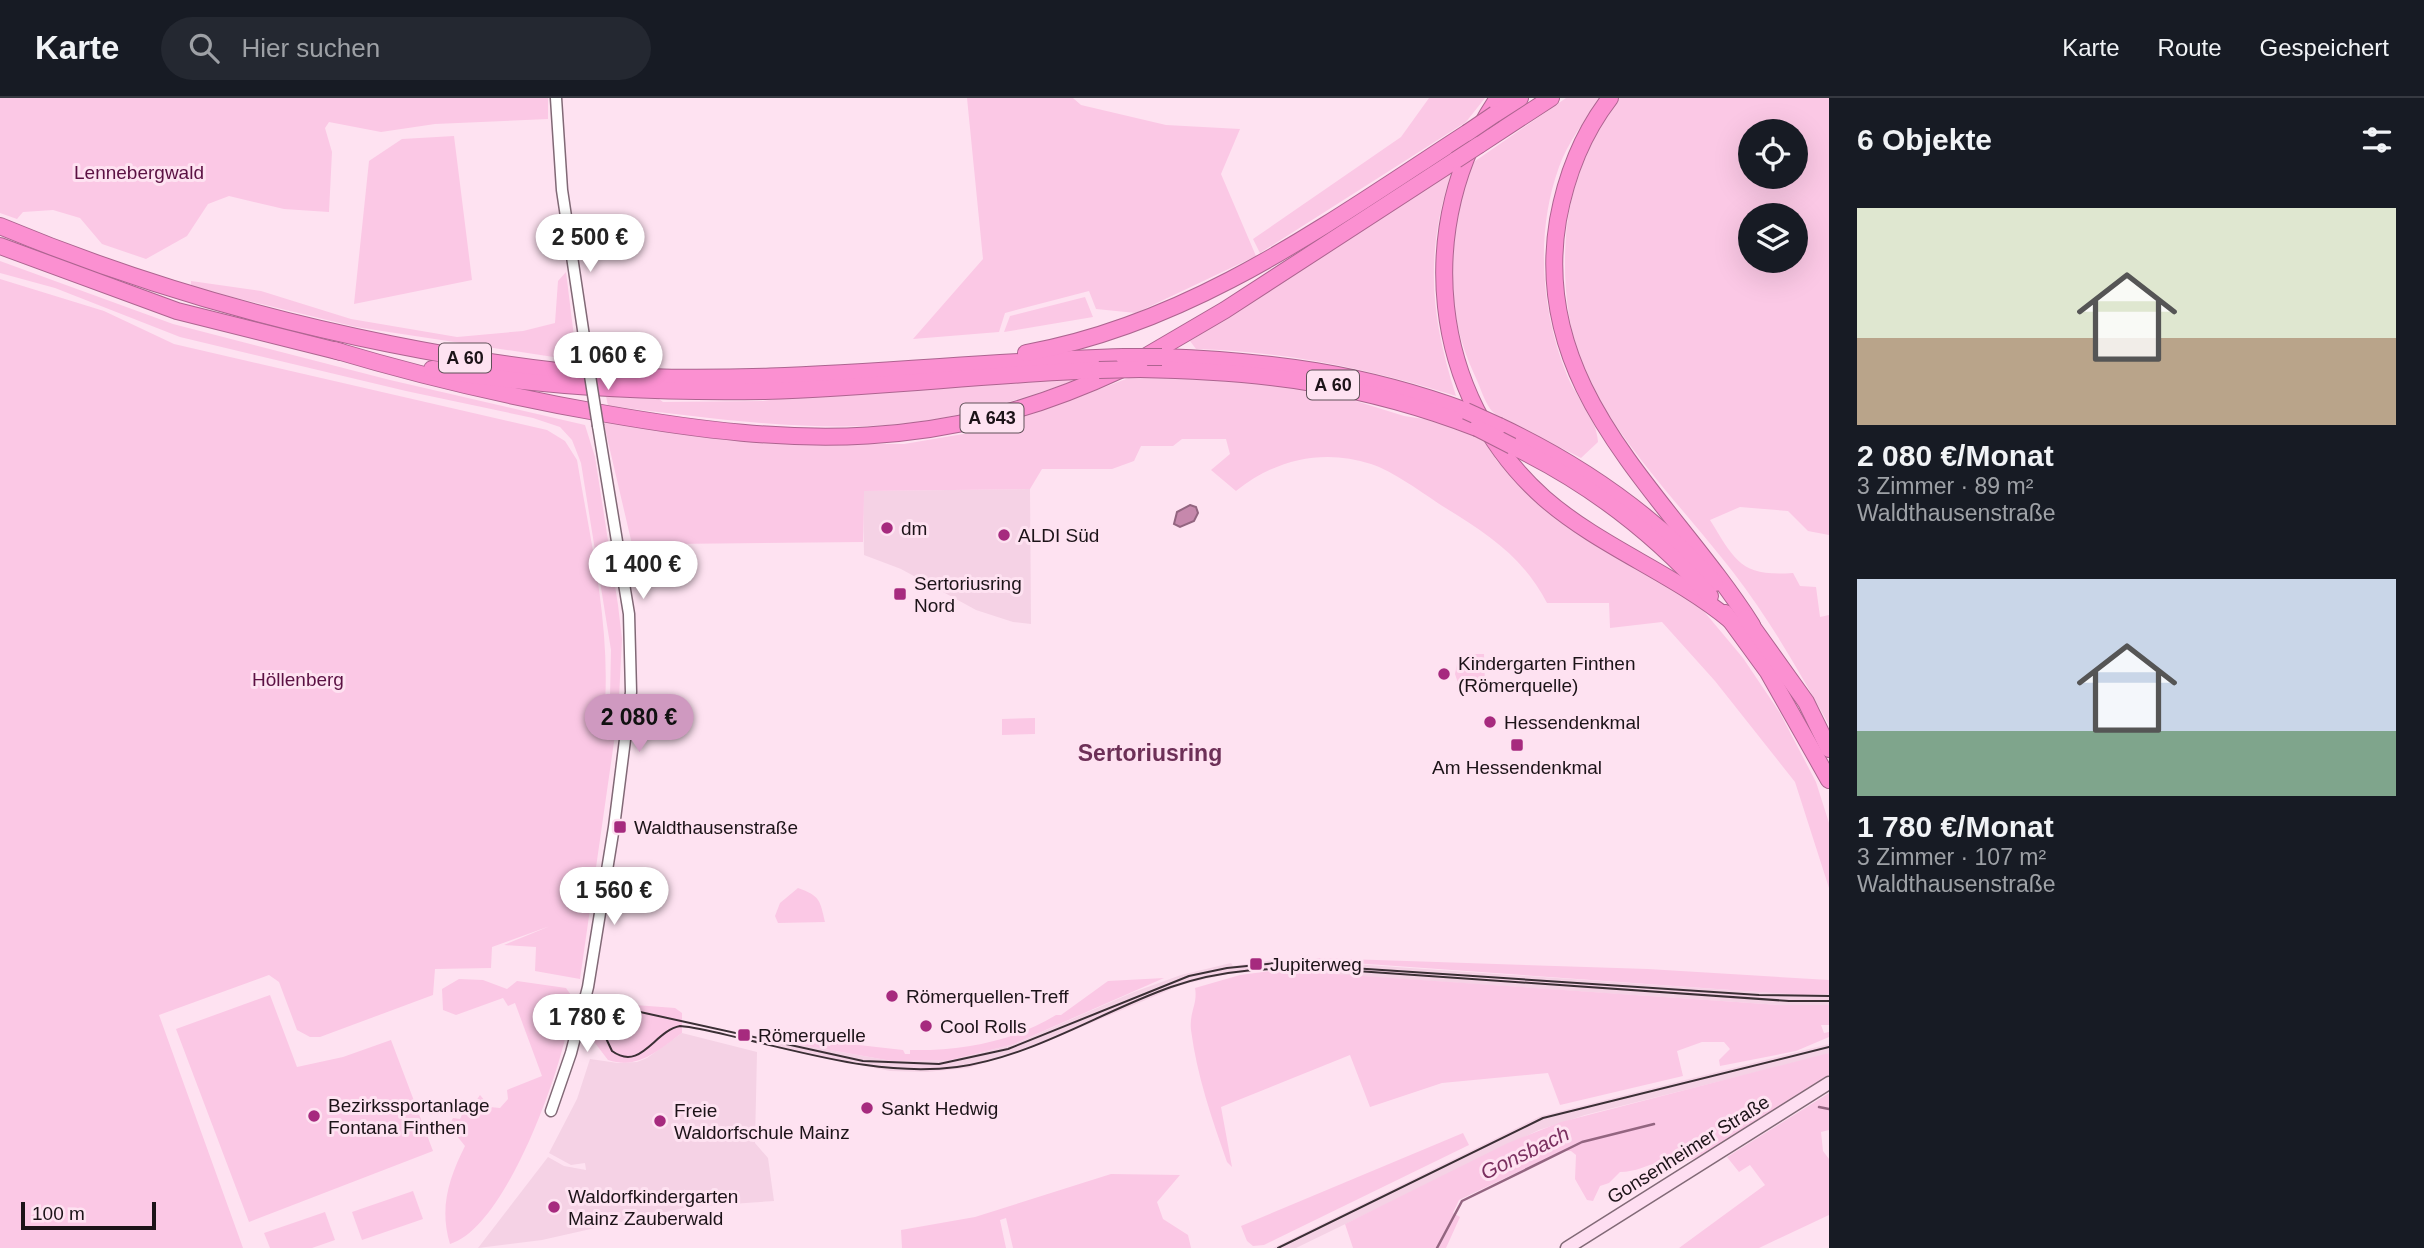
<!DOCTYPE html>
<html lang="de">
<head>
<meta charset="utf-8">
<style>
	body { margin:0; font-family:Helvetica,sans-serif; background:#242831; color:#f1f3f6; height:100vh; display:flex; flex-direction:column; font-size:26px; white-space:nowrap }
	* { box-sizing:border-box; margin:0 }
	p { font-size:23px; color:#9ea1a6 }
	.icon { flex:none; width:38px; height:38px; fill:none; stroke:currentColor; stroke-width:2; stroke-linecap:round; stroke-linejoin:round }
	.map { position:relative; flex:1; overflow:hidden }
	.details { display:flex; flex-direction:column; background:#171b24; width:595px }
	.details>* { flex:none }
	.tools { position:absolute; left:1738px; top:21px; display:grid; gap:14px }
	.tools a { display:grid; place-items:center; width:70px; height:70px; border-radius:50%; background:#171b24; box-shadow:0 7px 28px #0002; font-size:35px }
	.scale { position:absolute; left:21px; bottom:18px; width:135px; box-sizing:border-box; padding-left:7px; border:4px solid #1c1318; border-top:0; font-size:19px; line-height:24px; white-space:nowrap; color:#1c1318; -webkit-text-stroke:5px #fee2f1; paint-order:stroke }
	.price { position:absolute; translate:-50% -60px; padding:0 16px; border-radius:24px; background:#fff; color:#222; font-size:23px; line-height:46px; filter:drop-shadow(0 2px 4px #0008) }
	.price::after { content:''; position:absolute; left:50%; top:42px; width:21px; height:16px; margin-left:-10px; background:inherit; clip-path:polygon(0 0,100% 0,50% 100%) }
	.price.selected { background:#cf99c0; color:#111 }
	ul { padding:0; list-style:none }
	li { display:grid; align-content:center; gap:14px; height:371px; padding:0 28px }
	li span { display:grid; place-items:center; height:217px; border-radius:0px; color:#555 }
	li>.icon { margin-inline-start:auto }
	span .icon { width:126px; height:126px; fill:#fffc; stroke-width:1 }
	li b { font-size:30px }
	h2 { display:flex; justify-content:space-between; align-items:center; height:84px; padding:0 28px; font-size:30px }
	header { display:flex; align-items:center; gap:42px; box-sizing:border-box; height:98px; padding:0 35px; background:#171b24; border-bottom:2px solid #363941 }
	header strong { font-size:33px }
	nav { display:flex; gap:38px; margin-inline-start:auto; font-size:24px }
	.search { width:490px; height:63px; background:#242831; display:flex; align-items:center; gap:18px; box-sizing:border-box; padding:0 24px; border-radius:38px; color:#9ea1a6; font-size:26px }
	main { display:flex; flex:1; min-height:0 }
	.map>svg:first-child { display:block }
</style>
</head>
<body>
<header>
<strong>Karte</strong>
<div class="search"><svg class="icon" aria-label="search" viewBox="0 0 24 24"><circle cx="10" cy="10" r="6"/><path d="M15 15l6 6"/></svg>Hier suchen</div>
<nav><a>Karte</a><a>Route</a><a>Gespeichert</a></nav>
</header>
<main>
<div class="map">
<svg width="1829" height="1150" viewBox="0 0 1829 1150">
	<rect width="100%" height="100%" fill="#fee2f1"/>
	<!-- built -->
	<g fill="#f5d2e5">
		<path d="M 1030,391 L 1031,526 L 1013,524 L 976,512 L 901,471 L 864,457 L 863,393 Z"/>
		<path d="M 1281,861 L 1802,897 L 1829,896 L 1829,907 L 1780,907 L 1271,872 L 1227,876 L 1181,887 L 1039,947 L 968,970 L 927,974 L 890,973 L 777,950 L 779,943 L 892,963 L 951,962 L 1014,946 L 1134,894 L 1181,877 L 1231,865 L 1233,868 Z"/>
		<path d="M 682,935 L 757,954 L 755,1045 L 768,1060 L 774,1103 L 688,1109 L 542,1142 L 478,1150 L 548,1059 L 564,1068 L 586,1072 L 585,1065 L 571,1067 L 549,1055 L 577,1001 L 590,961 L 618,965 L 637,964 L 647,960 Z"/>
		<path d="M 1829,946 L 1829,955 L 1821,958 L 1585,1017 L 1539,1032 L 1296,1150 L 1273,1150 L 1541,1018 Z"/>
	</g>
	<!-- green -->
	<g fill="#fbc8e5" fill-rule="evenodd">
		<path d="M 0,0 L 548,0 L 548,21 L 435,26 L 381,34 L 329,24 L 325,30 L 332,54 L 329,114 L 284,111 L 229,98 L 208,106 L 187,138 L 146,161 L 102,146 L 80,120 L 53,112 L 23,114 L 17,121 L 0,115 Z"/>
		<path d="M 967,0 L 1073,0 L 1081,7 L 1166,27 L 1240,31 L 1221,76 L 1256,158 L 1136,215 L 1096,211 L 1089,193 L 1005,215 L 999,234 L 913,241 L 983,161 Z"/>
		<path d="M 1429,0 L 1485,0 L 1466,24 L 1260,155 L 1253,141 L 1401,39 Z"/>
		<path d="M 1566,0 L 1600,0 C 1585,22 1568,44 1559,69 C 1535,135 1541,213 1567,277 C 1576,300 1597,320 1598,344 L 1581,360 C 1565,351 1499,323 1491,312 C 1484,303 1480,288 1475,278 C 1441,204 1449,144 1468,68 Z"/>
		<path d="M 1619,0 L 1829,0 L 1829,437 L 1808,433 L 1788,413 L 1740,409 L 1710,422 C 1735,462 1740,479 1793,475 L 1800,488 L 1816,489 L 1820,519 L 1829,517 L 1829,627 C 1799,573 1770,522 1733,474 C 1687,414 1601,327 1579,258 C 1566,219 1563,178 1566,137 C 1570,89 1590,39 1619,0 ZM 1750,33 L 1796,33 L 1796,79 L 1750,79 ZM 1750,117 L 1796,117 L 1796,163 L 1750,163 Z"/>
		<path d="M 454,38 L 472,182 L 354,206 L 369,63 L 402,41 Z"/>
		<path d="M 1451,75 C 1425,157 1430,216 1456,298 C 1367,270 1289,254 1196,251 L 1190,243 Z"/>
		<path d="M 0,163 L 173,226 L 390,282 L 585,327 L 595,359 L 618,507 L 622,541 L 619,600 L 615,603 L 610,600 L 611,552 L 581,365 L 572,342 L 560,329 L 533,320 L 406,293 L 180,239 L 55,190 L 0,175 Z"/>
		<path d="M 566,174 L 576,255 L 573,262 L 356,229 L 191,189 L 191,183 L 261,193 L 351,221 L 457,239 L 523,233 L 555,225 L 558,183 Z"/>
		<path d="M 0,181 L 104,213 L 174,246 L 547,332 L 565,343 L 577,362 C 591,447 612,532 604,619 L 617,623 L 580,881 L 535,873 L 536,849 L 504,847 L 550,828 L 492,849 L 491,870 L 435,871 L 433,897 L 320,939 L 310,939 L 297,932 L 279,884 L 269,877 L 159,917 L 243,1150 L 0,1150 Z"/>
		<path d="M 1085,199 L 1093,219 L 1004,234 L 1010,218 Z"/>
		<path d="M 1085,279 C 1015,304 942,326 868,328 C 780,331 694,318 608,308 L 606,298 L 655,298 L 663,304 L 763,303 L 796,298 Z"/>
		<path d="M 1131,279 L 1217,281 L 1324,293 L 1404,318 L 1437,323 L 1483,341 L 1497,363 L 1523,387 L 1675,487 L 1702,511 L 1743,560 L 1780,615 L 1816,684 L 1829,725 L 1829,790 L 1795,684 L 1715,583 L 1662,524 L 1610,530 L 1609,505 L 1547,505 C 1523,459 1488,436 1444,409 C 1424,396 1393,373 1371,366 C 1323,350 1274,362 1236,393 L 1211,372 L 1230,356 L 1226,341 L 1182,341 L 1173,348 L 1141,348 L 1134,363 L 1112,371 L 1042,371 L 1030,391 L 864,393 L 863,444 L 670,446 L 669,466 C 653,467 642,470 634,455 L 603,322 L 779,345 L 904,346 L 975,334 L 1055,308 Z"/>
		<path d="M 1466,556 L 1484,556 L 1485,587 L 1459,588 L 1455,576 L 1458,561 L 1463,562 Z"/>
		<path d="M 1035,620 L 1035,636 L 1002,637 L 1002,621 Z"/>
		<path d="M 798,790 C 820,798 820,802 825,824 L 778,825 L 775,818 L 780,805 Z"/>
		<path d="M 1317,860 L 1648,871 L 1829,882 L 1829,896 L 1802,897 L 1311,862 Z"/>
		<path d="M 1277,872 L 1780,907 L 1829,907 L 1829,927 L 1821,927 L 1824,935 L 1829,934 L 1829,939 L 1796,953 L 1720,968 L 1719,962 L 1730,951 L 1724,944 L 1702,944 L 1677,953 L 1683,978 L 1560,1007 L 1548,975 L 1442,985 L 1370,1009 L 1350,957 L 1221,1009 L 1232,1069 L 1227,1064 C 1212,1021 1197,978 1191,932 C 1189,914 1198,906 1195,890 L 1240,877 Z"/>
		<path d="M 1164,880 L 1014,946 L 951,962 L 892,963 L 779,943 L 784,937 L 789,937 L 830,948 L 832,944 L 903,952 L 905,956 L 910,956 L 910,952 C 961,953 1012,944 1056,917 L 1061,917 L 1108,883 Z"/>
		<path d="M 459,881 L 483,882 L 507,891 L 517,883 L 566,890 L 573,900 C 568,957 508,1129 450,1146 C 439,1110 449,1080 465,1048 L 449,1028 L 453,1020 L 460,1021 L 466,1008 L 472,1009 L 480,997 L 490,1009 L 500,1010 L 508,1001 L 507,992 L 542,978 L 515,905 L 508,908 L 503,900 L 456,917 L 443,912 L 442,891 Z"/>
		<path d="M 270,897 L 297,969 L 343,959 L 391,942 L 433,1053 L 249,1124 L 176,931 Z"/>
		<path d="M 608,905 L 675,910 L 682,915 L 682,935 C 658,952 639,972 608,962 L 592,941 L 600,910 Z"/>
		<path d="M 1829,955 L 1829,978 C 1798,999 1716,1057 1683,1064 C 1676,1065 1668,1062 1661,1064 C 1646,1067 1636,1074 1620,1074 L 1609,1085 L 1600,1088 L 1593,1103 L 1587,1102 L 1575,1081 L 1576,1057 L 1571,1053 L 1562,1053 L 1459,1102 L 1453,1115 L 1460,1119 L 1446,1150 L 1353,1150 L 1345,1126 L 1508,1045 L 1561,1024 Z"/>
		<path d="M 1829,995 L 1829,1032 L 1821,1034 L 1823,1053 L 1829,1061 L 1829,1117 L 1759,1150 L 1679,1150 L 1765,1087 L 1750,1067 L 1739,1074 L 1727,1059 Z"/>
		<path d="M 1463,1035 L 1469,1047 L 1264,1147 L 1253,1148 L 1247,1143 L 1241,1128 Z"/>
		<path d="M 1111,1076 L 1180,1077 L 1157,1104 L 1163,1121 L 1188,1137 L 1191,1150 L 1013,1150 L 1006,1120 L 1000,1122 L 1006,1150 L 902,1150 L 901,1132 L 975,1119 Z"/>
		<path d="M 413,1093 L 423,1121 L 362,1142 L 352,1114 Z"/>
		<path d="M 325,1114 L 335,1142 L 312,1150 L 270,1150 L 264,1135 Z"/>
	</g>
	<!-- water -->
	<path fill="#c688ac" stroke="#936580" stroke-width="2" d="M 1190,407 L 1196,409 L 1198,415 L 1194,423 L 1180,429 L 1174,426 L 1177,414 Z"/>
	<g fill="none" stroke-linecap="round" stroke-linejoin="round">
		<!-- stream -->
		<g stroke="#936580" stroke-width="2.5">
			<path d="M 1819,1009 L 1829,1011"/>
			<path d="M 1437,1150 L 1462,1103 L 1582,1044 L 1654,1026"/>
		</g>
		<defs>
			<g id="tertiary">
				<path d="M 556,0 L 562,92 L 588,265"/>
				<path d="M 551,1013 L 571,955 L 588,889 L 614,729 L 631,594 L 629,516 L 598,328"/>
			</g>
			<path id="secondary" d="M 1567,1150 L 1829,985"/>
			<g id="motorway">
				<path d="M 1498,0 C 1413,125 1429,298 1544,400 C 1600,449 1673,475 1730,522"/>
				<path d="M 1610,0 C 1583,35 1566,78 1558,122 C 1529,294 1670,398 1752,527"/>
				<path d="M 1495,16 L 1520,0"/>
				<path d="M 1479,47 L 1551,0"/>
				<path d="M 0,128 C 127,181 255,219 390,246 C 460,260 530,272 601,277 C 774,288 950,264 1124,259"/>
				<path d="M 0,148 L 177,213 L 341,254"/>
				<path d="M 334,252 C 424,279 515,300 607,316 C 796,349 942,355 1120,272"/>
				<path d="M 1026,255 C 1193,225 1328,125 1467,35"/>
				<path d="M 1162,259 C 1270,263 1363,275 1466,313"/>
				<path d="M 1143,260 L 1225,212 L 1456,62"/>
				<path d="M 432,271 C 542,289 654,295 765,293 C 877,290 987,276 1099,272"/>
				<path d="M 1140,271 C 1261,273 1364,286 1477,330"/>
				<path d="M 1499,328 C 1580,366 1656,419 1715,485"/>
				<path d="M 1512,348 C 1587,384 1655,436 1710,498"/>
				<path d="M 1725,515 L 1768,574 L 1829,682"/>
				<path d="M 1746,520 L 1806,604 L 1829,651"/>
			</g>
		</defs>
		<!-- tertiary casing -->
		<use href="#tertiary" stroke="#816976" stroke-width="13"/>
		<!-- secondary casing -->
		<use href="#secondary" stroke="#816976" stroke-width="15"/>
		<!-- motorway casing -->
		<use href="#motorway" stroke="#ad6490" stroke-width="18"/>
		<!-- tertiary -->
		<use href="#tertiary" stroke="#fff" stroke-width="10"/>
		<!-- secondary -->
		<use href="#secondary" stroke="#fedef1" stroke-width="12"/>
		<!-- motorway -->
		<use href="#motorway" stroke="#fb90d1" stroke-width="16"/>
		<!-- tram -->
		<g stroke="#3b2f35" stroke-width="2">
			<path d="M 1829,898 L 1759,897 L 1276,865 L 1227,870 L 1189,878 L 1008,951 L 939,966 L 863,963 L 631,912 L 612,918 L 604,936 L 612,953 C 641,974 654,933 680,928 C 703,930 725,937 748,942 C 817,958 886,978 957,969 C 1032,959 1100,914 1171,889 C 1222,871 1274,869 1328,871 L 1789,903 L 1829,903"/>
			<path d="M 1278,1150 L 1543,1020 L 1829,949"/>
		</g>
		<defs>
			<path id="tertiary-bridge" d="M 588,265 L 598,328"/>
			<g id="motorway-bridge">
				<path d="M 1467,35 L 1495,16"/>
				<path d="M 1456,62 L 1479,47"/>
				<path d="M 1124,259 L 1162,259"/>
				<path d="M 1099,272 L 1140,271"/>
				<path d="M 1466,313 L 1499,328"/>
				<path d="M 1477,330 L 1512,348"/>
			</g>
		</defs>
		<!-- tertiary-bridge casing -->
		<use href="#tertiary-bridge" stroke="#816976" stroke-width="13" stroke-linecap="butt"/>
		<!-- motorway-bridge casing -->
		<use href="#motorway-bridge" stroke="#ad6490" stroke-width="18" stroke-linecap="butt"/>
		<!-- tertiary-bridge -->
		<use href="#tertiary-bridge" stroke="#fff" stroke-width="10"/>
		<!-- motorway-bridge -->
		<use href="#motorway-bridge" stroke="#fb90d1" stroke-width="16"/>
	</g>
	<!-- markers -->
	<g fill="#a62a7e" stroke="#fee2f1" stroke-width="2.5">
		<circle cx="887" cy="430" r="7"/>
		<circle cx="1004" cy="437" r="7"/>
		<rect x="893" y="489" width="14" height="14" rx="3.5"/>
		<circle cx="1444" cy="576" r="7"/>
		<circle cx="1490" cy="624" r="7"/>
		<rect x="1510" y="640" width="14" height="14" rx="3.5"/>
		<rect x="613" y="722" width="14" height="14" rx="3.5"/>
		<rect x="1249" y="859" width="14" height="14" rx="3.5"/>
		<circle cx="892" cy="898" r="7"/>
		<circle cx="926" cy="928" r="7"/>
		<rect x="737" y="930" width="14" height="14" rx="3.5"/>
		<circle cx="867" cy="1010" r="7"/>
		<circle cx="314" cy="1018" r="7"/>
		<circle cx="660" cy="1023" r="7"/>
		<circle cx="554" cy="1109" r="7"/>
	</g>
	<g text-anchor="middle" stroke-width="6" stroke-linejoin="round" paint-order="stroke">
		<!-- shield labels -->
		<g fill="#fee2f1" stroke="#605159" stroke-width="2">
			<rect x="439" y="245.5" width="52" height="29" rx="5"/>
			<rect x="1307" y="272.5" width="52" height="29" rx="5"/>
			<rect x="960.5" y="305.5" width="63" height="29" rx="5"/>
		</g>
		<g font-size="18" font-weight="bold" fill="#1c1318">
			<text x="465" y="266">A 60</text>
			<text x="1333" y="293">A 60</text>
			<text x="992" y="326">A 643</text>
		</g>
		<!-- park labels -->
		<g font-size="19" fill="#5b1143" stroke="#fee2f1">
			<text x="139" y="81">Lennebergwald</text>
			<text x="298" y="588">Höllenberg</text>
		</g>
		<!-- poi labels -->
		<g font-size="19" fill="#1c1318" stroke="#fee2f1" text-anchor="start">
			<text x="901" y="437">dm</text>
			<text x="1018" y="444">ALDI Süd</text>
			<text x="914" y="492">Sertoriusring<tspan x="914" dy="22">Nord</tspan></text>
			<text x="1458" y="572">Kindergarten Finthen<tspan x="1458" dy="22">(Römerquelle)</tspan></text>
			<text x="1504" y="631">Hessendenkmal</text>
			<text x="1517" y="676" text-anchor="middle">Am Hessendenkmal</text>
			<text x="634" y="736">Waldthausenstraße</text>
			<text x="1270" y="873">Jupiterweg</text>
			<text x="906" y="905">Römerquellen-Treff</text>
			<text x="940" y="935">Cool Rolls</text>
			<text x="758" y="944">Römerquelle</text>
			<text x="328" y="1014">Bezirkssportanlage<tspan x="328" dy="22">Fontana Finthen</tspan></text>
			<text x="881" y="1017">Sankt Hedwig</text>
			<text x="674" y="1019">Freie<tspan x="674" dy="22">Waldorfschule Mainz</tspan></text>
			<text x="568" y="1105">Waldorfkindergarten<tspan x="568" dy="22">Mainz Zauberwald</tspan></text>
		</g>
		<!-- street labels -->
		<g font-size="19" fill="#1c1318" stroke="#fee2f1">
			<text transform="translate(1688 1051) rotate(-32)" y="7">Gonsenheimer Straße</text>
		</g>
		<!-- water labels -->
		<g font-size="21" font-style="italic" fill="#7b3060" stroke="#fee2f1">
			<text transform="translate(1525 1055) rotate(-26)" y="7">Gonsbach</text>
		</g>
		<!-- quarter labels -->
		<g font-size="23" font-weight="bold" fill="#6d3057" stroke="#fee2f1">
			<text x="1150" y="663">Sertoriusring</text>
		</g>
	</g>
</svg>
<div class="tools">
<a><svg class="icon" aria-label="locate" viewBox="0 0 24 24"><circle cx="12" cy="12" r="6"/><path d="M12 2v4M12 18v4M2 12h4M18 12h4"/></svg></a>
<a><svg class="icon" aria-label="layers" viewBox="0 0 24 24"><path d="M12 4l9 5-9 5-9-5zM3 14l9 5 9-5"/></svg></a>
</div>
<div class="scale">100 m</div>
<b class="price" style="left:590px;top:176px">2 500 €</b>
<b class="price" style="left:608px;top:294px">1 060 €</b>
<b class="price" style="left:643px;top:503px">1 400 €</b>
<b class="price selected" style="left:639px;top:656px">2 080 €</b>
<b class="price" style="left:614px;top:829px">1 560 €</b>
<b class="price" style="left:587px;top:956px">1 780 €</b>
</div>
<section class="details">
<h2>6 Objekte<svg class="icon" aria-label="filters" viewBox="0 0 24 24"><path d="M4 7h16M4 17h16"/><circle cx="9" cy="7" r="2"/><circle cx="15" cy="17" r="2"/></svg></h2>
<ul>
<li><span style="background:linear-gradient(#dfe7d0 60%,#b9a48a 0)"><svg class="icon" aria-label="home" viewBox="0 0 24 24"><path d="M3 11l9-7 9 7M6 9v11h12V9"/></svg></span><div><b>2 080 €/Monat</b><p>3 Zimmer · 89 m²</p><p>Waldthausenstraße</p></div></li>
<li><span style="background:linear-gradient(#c9d6e8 70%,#7fa58c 0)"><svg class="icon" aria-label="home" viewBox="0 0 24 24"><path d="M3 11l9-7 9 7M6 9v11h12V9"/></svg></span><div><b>1 780 €/Monat</b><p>3 Zimmer · 107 m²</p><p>Waldthausenstraße</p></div></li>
</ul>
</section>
</main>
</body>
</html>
